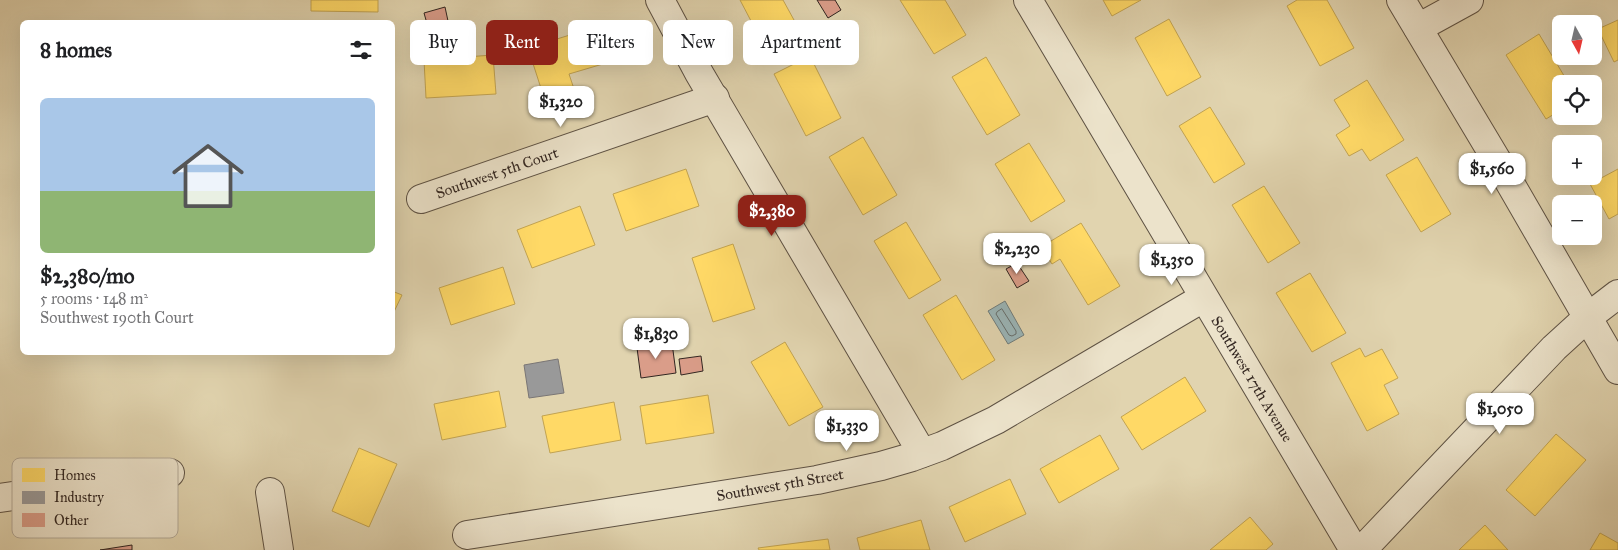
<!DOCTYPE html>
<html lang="en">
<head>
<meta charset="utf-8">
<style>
	body { margin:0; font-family:"IM FELL Great Primer",serif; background:#f6f6f6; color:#202124; height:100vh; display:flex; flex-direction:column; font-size:19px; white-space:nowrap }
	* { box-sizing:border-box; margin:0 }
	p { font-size:16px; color:#757577 }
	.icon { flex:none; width:28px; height:28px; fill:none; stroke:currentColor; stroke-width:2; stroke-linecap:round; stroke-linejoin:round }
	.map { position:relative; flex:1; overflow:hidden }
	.drawer { position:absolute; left:20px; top:20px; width:375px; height:335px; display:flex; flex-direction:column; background:#fff; border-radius:8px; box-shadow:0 5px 20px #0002 }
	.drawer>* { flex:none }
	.guide { position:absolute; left:410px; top:20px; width:475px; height:45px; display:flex; gap:10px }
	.needle { width:32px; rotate:172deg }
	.fabs { position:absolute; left:1552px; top:15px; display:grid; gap:10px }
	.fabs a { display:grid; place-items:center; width:50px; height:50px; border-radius:8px; background:#fff; box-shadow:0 5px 20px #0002; font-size:25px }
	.price { position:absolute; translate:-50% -42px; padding:0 11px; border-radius:10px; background:#fff; color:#222; font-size:16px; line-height:32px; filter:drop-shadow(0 1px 2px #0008) }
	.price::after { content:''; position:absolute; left:50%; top:30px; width:15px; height:11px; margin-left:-8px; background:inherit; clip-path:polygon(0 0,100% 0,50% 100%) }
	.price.on { background:#8f2418; color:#fff }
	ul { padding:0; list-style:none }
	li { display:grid; align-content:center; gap:10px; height:265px; padding:0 20px }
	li+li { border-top:1px solid #e0e0e0 }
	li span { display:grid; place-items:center; height:155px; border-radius:8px; color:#555 }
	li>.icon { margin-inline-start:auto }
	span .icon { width:90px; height:90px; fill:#fffc; stroke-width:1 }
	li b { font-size:21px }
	h2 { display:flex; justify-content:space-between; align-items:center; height:60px; padding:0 20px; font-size:21px }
	.pill { padding:0 18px; border-radius:8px; background:#fff; box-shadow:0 5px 20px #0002; font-size:18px; line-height:45px }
	.pill.on { background:#8f2418; color:#fff }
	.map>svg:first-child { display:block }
</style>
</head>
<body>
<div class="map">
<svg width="1618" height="550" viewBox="0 0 1618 550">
	<rect width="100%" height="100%" fill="#e1d4af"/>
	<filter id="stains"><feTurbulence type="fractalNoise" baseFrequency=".004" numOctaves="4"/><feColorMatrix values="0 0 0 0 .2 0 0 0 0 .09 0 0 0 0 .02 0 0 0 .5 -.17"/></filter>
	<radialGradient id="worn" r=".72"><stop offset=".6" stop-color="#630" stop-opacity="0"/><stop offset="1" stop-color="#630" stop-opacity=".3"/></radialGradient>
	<!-- water -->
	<path fill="#9ab5b7" stroke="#707c7b" d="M 1005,301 L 1024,335 L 1008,344 L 988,311 Z"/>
	<!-- homes -->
	<g fill="#ffd966" stroke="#c2a351">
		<path d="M 311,0 L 378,0 L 378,12 L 311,11 Z"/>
		<path d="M 740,0 L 783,0 L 794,20 L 760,38 Z"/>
		<path d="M 900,0 L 945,0 L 966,35 L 934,54 Z"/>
		<path d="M 1103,0 L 1141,0 L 1112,16 Z"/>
		<path d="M 1297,0 L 1327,0 L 1354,48 L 1320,66 L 1287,6 Z"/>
		<path d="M 1169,19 L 1201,77 L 1167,96 L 1135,38 Z"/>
		<path d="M 1618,20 L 1618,60 L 1614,62 L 1598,29 Z"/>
		<path d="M 602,25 L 613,61 L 569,74 L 577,98 L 547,107 L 528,48 Z"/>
		<path d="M 1539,34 L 1569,84 L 1561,84 L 1561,110 L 1546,119 L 1506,55 Z"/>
		<path d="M 493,55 L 496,94 L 426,98 L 424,60 Z"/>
		<path d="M 810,56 L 841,118 L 806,136 L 774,74 Z"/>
		<path d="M 986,57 L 1020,115 L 987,135 L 952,77 Z"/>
		<path d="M 1367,80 L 1404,140 L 1370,161 L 1362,149 L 1349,156 L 1336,135 L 1350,126 L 1334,100 Z"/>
		<path d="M 1210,107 L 1245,164 L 1214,183 L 1179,126 Z"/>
		<path d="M 863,137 L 897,195 L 863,215 L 829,157 Z"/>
		<path d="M 1029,143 L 1065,201 L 1031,222 L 995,164 Z"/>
		<path d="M 1417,157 L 1451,214 L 1421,232 L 1386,175 Z"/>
		<path d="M 686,169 L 699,206 L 626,231 L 613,194 Z"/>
		<path d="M 1618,169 L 1618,214 L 1609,219 L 1590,184 Z"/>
		<path d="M 1264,186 L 1300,243 L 1268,263 L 1232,205 Z"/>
		<path d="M 580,206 L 595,245 L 532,268 L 517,230 Z"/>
		<path d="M 906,222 L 941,280 L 909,299 L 874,241 Z"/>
		<path d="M 1081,223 L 1120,286 L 1088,305 L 1060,259 L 1052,264 L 1041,247 Z"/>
		<path d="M 733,244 L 755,309 L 713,322 L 692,258 Z"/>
		<path d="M 503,267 L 515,304 L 451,325 L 439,288 Z"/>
		<path d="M 1310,273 L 1346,333 L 1312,352 L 1276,293 Z"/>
		<path d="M 392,291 L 402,295 L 392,316 Z"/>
		<path d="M 956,295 L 995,360 L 962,380 L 923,315 Z"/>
		<path d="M 785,342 L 823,407 L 789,426 L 751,362 Z"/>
		<path d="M 1360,348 L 1365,357 L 1382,349 L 1398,378 L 1384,385 L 1399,414 L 1367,431 L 1331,363 Z"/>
		<path d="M 1185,377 L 1206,411 L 1142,450 L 1121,417 Z"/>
		<path d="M 499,391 L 506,427 L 442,440 L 434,404 Z"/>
		<path d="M 708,395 L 714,433 L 646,444 L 640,406 Z"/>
		<path d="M 614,402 L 621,440 L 550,453 L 542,416 Z"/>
		<path d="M 1556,434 L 1586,460 L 1535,516 L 1506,490 Z"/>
		<path d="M 1100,435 L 1119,469 L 1059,503 L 1040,469 Z"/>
		<path d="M 359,448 L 397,464 L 369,527 L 332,511 Z"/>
		<path d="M 1010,479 L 1026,514 L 965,542 L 949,507 Z"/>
		<path d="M 1250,517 L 1273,544 L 1266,550 L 1210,550 Z"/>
		<path d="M 921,520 L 930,550 L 860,550 L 857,538 Z"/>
		<path d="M 1485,525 L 1508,550 L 1459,550 Z"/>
		<path d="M 1600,533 L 1618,543 L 1618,550 L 1590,550 Z"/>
		<path d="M 828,539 L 830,550 L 759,550 L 758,548 Z"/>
	</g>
	<!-- industry -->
	<path fill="#999" stroke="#7a7675" d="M 558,359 L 564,393 L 529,398 L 524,365 Z"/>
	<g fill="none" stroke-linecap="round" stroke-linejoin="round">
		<!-- shore -->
		<path stroke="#666e6c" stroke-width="1" d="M 1002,309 L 1016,331 L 1016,334 L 1012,336 L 1009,335 L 996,314 L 997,312 Z"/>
	</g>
	<!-- building -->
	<g fill="#da9d89" stroke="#322621">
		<path d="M 817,0 L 835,0 L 841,10 L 828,18 Z"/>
		<path d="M 445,7 L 448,21 L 428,27 L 424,13 Z"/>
		<path d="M 1017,263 L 1029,281 L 1017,288 L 1006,269 Z"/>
		<path d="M 672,343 L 676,373 L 641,378 L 637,348 Z"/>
		<path d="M 701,356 L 703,371 L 681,375 L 679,359 Z"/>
		<path d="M 132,545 L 132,550 L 100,550 Z"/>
	</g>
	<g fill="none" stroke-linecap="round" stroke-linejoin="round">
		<defs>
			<g id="minor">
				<path d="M 660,0 L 699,73 L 922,453"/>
				<path d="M 1028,0 L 1354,550"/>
				<path d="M 1401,0 L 1499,164 L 1618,370"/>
				<path d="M 1418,28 L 1469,0"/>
				<path d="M 421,199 L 715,98"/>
				<path d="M 270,492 L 279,550"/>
				<path d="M 0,498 L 170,473"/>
				<path d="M 467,535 L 817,480 L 881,466 L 912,457 L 942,446 L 996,420 L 1203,298"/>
				<path d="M 1362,550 L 1554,348 L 1588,317 L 1618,294"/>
			</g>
		</defs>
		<!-- minor casing -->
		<use href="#minor" stroke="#5e5244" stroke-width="30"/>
		<!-- minor -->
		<use href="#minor" stroke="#ece3cb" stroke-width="28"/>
	</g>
	<g text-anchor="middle" stroke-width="5" stroke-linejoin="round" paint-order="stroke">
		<!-- street labels -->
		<g font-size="15" fill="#322621" stroke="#ece3cb">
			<text transform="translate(497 173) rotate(-19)" y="5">Southwest 5th Court</text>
			<text transform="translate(1252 379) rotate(59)" y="5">Southwest 17th Avenue</text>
			<text transform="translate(780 485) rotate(-10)" y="5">Southwest 5th Street</text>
		</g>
	</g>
	<!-- legend -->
	<rect x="12" y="458" width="166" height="80" rx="8" fill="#ece3cb" stroke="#b4aa98" stroke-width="1"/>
	<rect x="22" y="468" width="23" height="14" fill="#ffd966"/>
	<rect x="22" y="491" width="23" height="13" fill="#999"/>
	<rect x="22" y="513" width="23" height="14" fill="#da9d89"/>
	<g font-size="14" fill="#322621">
		<text x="54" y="480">Homes</text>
		<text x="54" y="502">Industry</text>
		<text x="54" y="525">Other</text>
	</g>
	<rect width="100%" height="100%" filter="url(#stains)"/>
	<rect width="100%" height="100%" fill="url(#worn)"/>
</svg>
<div class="fabs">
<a><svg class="needle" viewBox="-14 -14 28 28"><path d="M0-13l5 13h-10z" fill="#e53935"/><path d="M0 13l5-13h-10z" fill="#757577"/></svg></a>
<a><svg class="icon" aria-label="locate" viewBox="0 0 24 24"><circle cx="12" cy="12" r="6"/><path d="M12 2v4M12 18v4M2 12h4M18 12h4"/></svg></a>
<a>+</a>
<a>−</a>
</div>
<b class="price" style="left:561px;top:128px">$1,320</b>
<b class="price" style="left:1492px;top:195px">$1,560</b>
<b class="price on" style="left:772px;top:237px">$2,380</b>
<b class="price" style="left:1017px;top:275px">$2,230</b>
<b class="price" style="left:1172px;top:286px">$1,350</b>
<b class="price" style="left:656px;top:360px">$1,830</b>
<b class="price" style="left:1500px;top:435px">$1,050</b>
<b class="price" style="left:847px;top:452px">$1,330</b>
<div class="guide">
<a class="pill">Buy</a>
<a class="pill on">Rent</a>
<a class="pill">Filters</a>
<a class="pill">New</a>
<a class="pill">Apartment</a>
</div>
<section class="drawer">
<h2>8 homes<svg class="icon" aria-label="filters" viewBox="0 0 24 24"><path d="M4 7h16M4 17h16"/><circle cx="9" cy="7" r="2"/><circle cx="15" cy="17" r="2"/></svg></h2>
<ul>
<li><span style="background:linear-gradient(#a9c7e8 60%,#8fb573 0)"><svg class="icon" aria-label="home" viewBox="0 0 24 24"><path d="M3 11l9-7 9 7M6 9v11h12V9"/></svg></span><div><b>$2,380/mo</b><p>5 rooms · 148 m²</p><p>Southwest 190th Court</p></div></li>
</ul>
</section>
</div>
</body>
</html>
